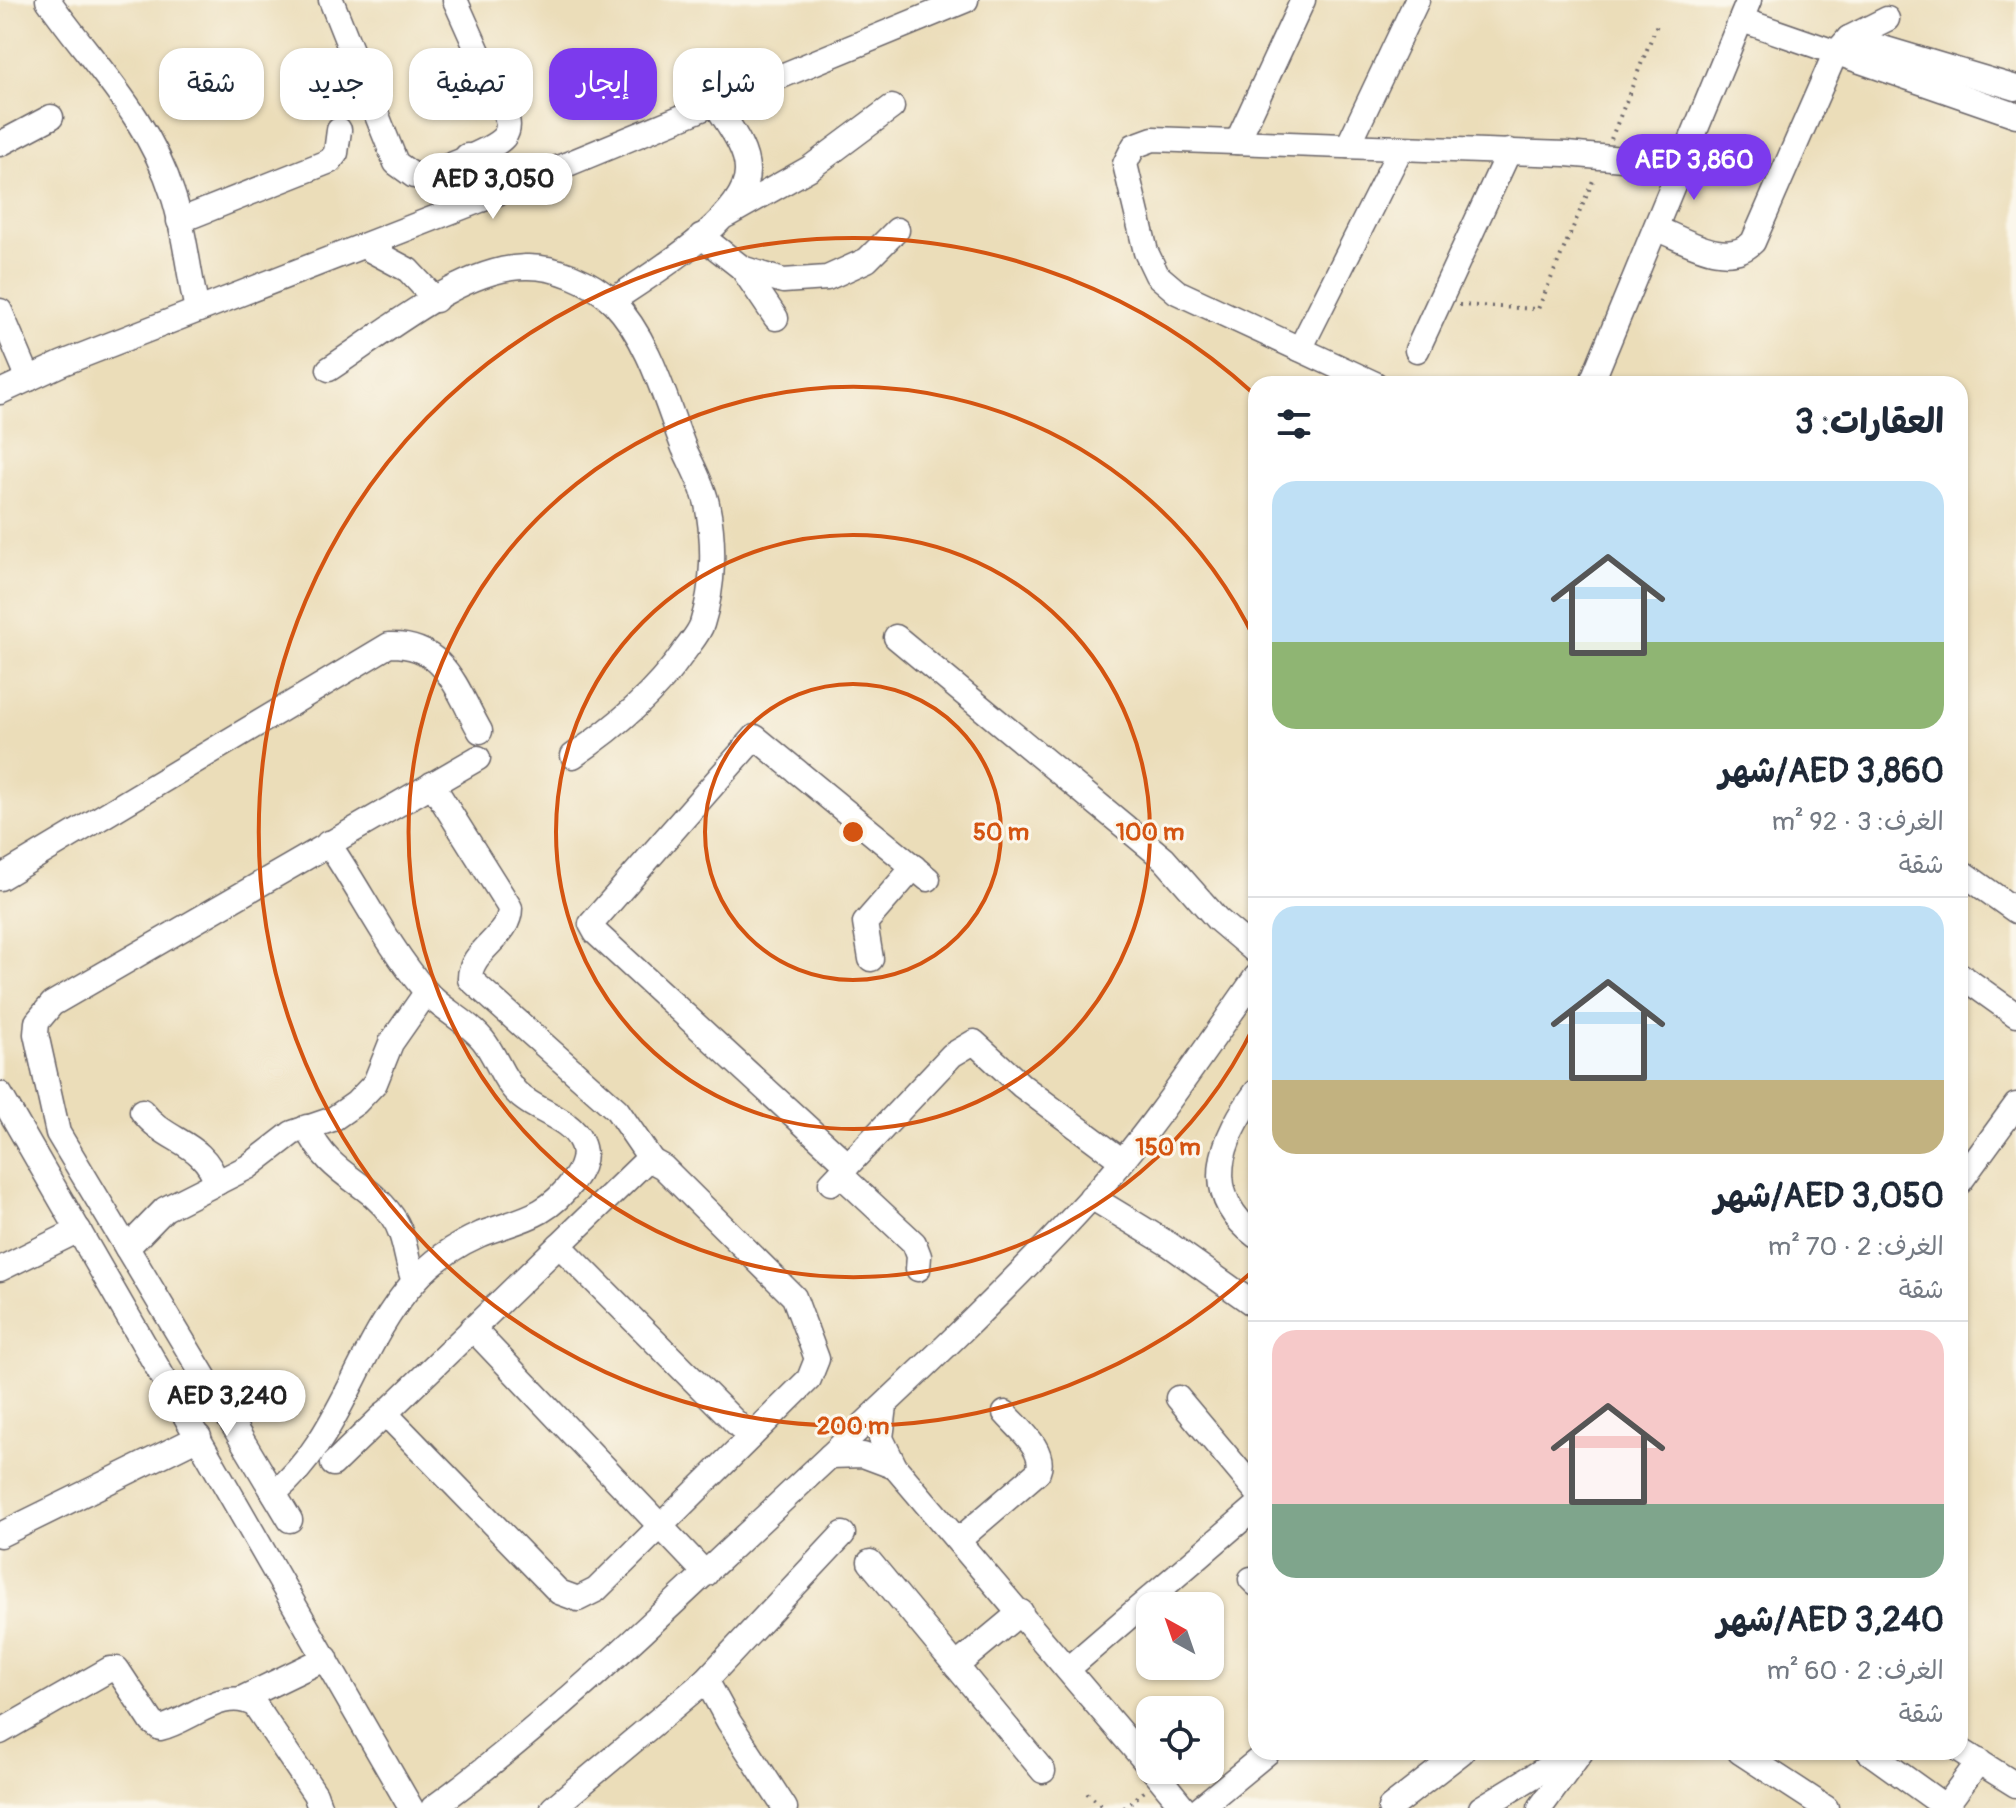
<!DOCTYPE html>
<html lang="ar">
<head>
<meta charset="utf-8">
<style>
	body { margin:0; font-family:Pangolin,"Playpen Sans Arabic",sans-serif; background:#f6f6f7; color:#1f2937; direction:rtl; height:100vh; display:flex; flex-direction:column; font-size:30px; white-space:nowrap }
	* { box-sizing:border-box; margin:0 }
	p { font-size:26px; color:#747a83 }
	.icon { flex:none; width:44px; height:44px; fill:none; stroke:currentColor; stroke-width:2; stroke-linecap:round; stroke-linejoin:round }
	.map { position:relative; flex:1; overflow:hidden; direction:ltr }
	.panel { position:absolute; left:1248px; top:376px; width:720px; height:1384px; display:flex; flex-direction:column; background:#fff; border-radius:24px; box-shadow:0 2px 6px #0004; direction:rtl }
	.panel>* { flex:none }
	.top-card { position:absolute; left:24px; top:48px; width:760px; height:72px; direction:rtl; display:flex; gap:16px }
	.needle { width:52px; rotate:320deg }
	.buttons { position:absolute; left:1136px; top:1592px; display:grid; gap:16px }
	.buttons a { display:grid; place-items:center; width:88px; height:88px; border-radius:16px; background:#fff; box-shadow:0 2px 6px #0004; font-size:40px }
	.price { position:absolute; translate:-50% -68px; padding:0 18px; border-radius:28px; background:#fff; color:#222; font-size:26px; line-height:52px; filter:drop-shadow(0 2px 4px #0008) }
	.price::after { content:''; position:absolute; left:50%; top:48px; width:24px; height:18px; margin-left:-12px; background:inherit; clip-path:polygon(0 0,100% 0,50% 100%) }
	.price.selected { background:#7c3aed; color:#fff }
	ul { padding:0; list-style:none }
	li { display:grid; align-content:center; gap:16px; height:424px; padding:0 24px }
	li+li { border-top:2px solid #e0e1e3 }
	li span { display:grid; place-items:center; height:248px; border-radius:24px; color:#555 }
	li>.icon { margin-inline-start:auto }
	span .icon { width:144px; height:144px; fill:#fffc; stroke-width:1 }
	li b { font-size:34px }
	h2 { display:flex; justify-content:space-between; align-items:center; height:96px; padding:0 24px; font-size:34px }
	.tag { padding:0 28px; border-radius:24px; background:#fff; box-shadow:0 2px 6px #0004; font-size:28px; line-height:72px }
	.tag.selected { background:#7c3aed; color:#fff }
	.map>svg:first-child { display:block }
</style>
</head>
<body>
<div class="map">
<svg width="2016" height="1808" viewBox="0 0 2016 1808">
	<rect width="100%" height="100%" fill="#fbf7ec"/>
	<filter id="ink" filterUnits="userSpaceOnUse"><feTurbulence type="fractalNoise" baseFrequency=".0125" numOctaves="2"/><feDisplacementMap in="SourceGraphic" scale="16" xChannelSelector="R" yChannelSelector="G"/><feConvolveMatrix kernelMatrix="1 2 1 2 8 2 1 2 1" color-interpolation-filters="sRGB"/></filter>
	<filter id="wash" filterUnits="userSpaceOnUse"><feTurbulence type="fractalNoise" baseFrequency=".006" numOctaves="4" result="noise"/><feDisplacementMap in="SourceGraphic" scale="32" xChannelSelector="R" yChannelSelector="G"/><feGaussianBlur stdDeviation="1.8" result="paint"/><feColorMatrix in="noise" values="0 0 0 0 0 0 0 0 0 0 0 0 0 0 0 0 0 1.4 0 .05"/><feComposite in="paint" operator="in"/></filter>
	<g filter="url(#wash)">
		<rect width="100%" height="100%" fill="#ebddb9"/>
	</g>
	<g filter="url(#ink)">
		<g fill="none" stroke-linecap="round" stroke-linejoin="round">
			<defs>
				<g id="minor">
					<path d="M 48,0 C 93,64 149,118 173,195 C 185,231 188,272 197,309"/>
					<path d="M 331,0 L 396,163 L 414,176 C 432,174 493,150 504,137 C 510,129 508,121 505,112 L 455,0"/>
					<path d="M 1742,20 L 2016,115"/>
					<path d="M 1849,38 L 2016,88"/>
					<path d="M 1237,142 L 1303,0"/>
					<path d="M 0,144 L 51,117"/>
					<path d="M 1348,146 L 1417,0"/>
					<path d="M 467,156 L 483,199"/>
					<path d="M 727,215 L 810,168 L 892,107"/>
					<path d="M 179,221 L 330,161 L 336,153 L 339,130"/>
					<path d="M 1657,229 C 1686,240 1727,268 1753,242 L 1835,54 L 1849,38 L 1887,19"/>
					<path d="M 701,236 L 742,268 L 783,281 L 827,278 L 867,260 L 897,230"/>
					<path d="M 363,246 L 408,270 L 436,300"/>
					<path d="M 742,268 L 776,318"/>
					<path d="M 612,301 C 647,277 749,217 747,170 C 747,147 726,122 715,103"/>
					<path d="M 0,311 L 29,379"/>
					<path d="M 1300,349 L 1401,148"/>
					<path d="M 1417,350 L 1509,151"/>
					<path d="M 329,369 C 383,334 461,268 525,267 C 555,266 591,281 613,302 C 650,340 665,400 684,448 C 692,466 703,485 707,504 C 715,543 714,586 702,624 C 699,633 691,642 686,649 C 655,694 617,726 573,756"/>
					<path d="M 1375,384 L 1177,292 L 1157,275 L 1146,252 L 1125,164 L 1134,146 L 1153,139 L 1566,154 L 1623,159 L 1681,171"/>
					<path d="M 1591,384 L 1749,0"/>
					<path d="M 0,392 L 63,363 L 483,199 L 966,0"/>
					<path d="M 896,637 L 1164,859 L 1217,919 L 1256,952"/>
					<path d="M 432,784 L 510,908 C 510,938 469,950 470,979 L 617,1110 L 652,1161"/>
					<path d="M 1960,871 L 2016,911"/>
					<path d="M 0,878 L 389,645 C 445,643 456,689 480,731"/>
					<path d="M 871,959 L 865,923 L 914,867"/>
					<path d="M 1960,975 L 2016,1015"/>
					<path d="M 1256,1092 C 1221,1139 1199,1193 1256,1236"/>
					<path d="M 0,1094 L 411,1808"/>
					<path d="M 142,1111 C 167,1144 203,1140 217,1183"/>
					<path d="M 307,1127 C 331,1179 364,1177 392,1216 C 406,1235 405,1259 414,1281"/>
					<path d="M 848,1165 L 596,933 L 591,924 L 755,737 L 928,879"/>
					<path d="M 840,1174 L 914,1243 L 919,1256 L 918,1269"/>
					<path d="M 1960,1182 L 2016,1105"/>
					<path d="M 831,1183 L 952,1055 L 974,1042 L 1022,1086 L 1121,1160"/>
					<path d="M 1091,1197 L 1170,1245 L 1256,1306"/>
					<path d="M 559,1245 L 750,1437"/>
					<path d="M 127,1248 L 165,1209 L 248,1167 L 292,1133 L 333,1119 L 356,1103 L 375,1083 L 391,1043 L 426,993"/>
					<path d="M 0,1269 L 79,1230"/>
					<path d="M 472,1328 L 706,1574"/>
					<path d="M 1178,1398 L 1256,1491"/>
					<path d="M 885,1406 L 881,1438 L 895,1467 L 1150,1767"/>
					<path d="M 830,1456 L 863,1455 L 895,1467"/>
					<path d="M 333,1464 L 645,1162 L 652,1161 L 663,1167 L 794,1297 L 817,1359 L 809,1379 L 596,1590 L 578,1599 L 559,1592 L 385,1413"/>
					<path d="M 274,1493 C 341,1439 357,1346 413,1283 C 431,1262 456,1245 481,1234 C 521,1219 546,1218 573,1181 C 581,1170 588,1156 581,1142 C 570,1117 533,1111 515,1091 C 501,1076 496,1056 483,1040 C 466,1019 440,1010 424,989 C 386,944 361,891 328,843"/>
					<path d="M 290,1520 L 58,1133 L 36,1034 L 37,1022 L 52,1004 L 478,758"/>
					<path d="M 0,1535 L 199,1437"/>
					<path d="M 960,1539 L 1038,1472 C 1047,1450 1018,1428 1005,1413"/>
					<path d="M 870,1562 L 1043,1771"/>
					<path d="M 1251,1579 L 1256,1584"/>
					<path d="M 956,1666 L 1021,1612"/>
					<path d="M 1069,1668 L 1256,1507"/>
					<path d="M 706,1680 L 729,1722 L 785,1808"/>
					<path d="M 241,1699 L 326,1658"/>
					<path d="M 0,1732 L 110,1669 L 117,1669 L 152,1722 L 160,1728 C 191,1721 223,1686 255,1705 L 315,1794 L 320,1808"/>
					<path d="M 1960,1750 L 2016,1785"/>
					<path d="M 1740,1752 L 1826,1808"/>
					<path d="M 1869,1752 L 1947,1808"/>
					<path d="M 1153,1770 L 1184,1808"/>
					<path d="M 1945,1807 L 1979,1761"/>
					<path d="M 433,1808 C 552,1721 657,1618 765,1517 C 875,1413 987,1312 1089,1200 C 1151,1132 1203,1052 1256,977"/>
					<path d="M 553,1808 L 706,1680 L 843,1534"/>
					<path d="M 1200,1808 L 1268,1752"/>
					<path d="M 1390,1808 L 1462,1752"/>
					<path d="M 1481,1808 L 1573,1752"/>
					<path d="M 1540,1808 L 1581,1752"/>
				</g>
			</defs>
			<!-- minor casing -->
			<use href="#minor" stroke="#686367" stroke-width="27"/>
			<!-- path -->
			<g stroke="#686367" stroke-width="4" stroke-dasharray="2 6" stroke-linecap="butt">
				<path d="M 1611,139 L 1658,22"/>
				<path d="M 1459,305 L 1538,309 L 1595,176"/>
				<path d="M 1087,1793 L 1104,1808"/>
				<path d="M 1124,1808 L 1146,1790"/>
			</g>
			<!-- minor -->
			<use href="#minor" stroke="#fff" stroke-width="24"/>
		</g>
	</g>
	<!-- distance rings -->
	<g fill="none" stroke="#d45411" stroke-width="4">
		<circle cx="853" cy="832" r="148"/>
		<circle cx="853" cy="832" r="297"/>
		<path d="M1255 1024A445 445 0 1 1 1255 640"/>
		<path d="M1254 1270A594 594 0 1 1 1254 394"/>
	</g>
	<circle cx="853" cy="832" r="12" fill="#d45411" stroke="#fbf7ec" stroke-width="4"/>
	<g font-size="24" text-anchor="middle" font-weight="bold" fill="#d45411" stroke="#fbf7ec" stroke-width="6" stroke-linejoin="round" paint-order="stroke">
		<text x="1001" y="840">50 m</text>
		<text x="1150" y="840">100 m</text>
		<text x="1168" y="1155">150 m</text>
		<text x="853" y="1434">200 m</text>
	</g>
</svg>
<div class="buttons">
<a><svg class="needle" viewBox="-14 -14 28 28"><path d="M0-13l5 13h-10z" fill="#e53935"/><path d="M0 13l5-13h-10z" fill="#747a83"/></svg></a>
<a><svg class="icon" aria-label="locate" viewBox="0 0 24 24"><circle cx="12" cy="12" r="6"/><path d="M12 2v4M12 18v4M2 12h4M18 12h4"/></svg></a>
</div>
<b class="price selected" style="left:1694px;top:202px">AED 3,860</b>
<b class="price" style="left:493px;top:221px">AED 3,050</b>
<b class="price" style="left:227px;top:1438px">AED 3,240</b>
<div class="top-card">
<a class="tag">شراء</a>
<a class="tag selected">إيجار</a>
<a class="tag">تصفية</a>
<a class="tag">جديد</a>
<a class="tag">شقة</a>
</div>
<section class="panel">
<h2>العقارات: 3<svg class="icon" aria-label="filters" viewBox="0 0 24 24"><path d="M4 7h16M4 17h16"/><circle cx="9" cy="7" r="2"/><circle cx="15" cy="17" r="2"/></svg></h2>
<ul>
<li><span style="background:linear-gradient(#bfe0f5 65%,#8fb573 0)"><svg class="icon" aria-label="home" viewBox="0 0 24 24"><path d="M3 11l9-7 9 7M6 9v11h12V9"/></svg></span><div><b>AED 3,860/شهر</b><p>الغرف: 3 · 92 m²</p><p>شقة</p></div></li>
<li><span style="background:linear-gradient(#bfe0f5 70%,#c2b280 0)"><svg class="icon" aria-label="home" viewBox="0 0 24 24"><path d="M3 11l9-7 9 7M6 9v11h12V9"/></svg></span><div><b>AED 3,050/شهر</b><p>الغرف: 2 · 70 m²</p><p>شقة</p></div></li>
<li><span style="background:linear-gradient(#f6c9c9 70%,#7fa58c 0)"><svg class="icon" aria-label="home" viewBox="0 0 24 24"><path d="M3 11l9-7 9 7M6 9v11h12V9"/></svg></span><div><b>AED 3,240/شهر</b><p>الغرف: 2 · 60 m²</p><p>شقة</p></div></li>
</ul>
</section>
</div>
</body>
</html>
